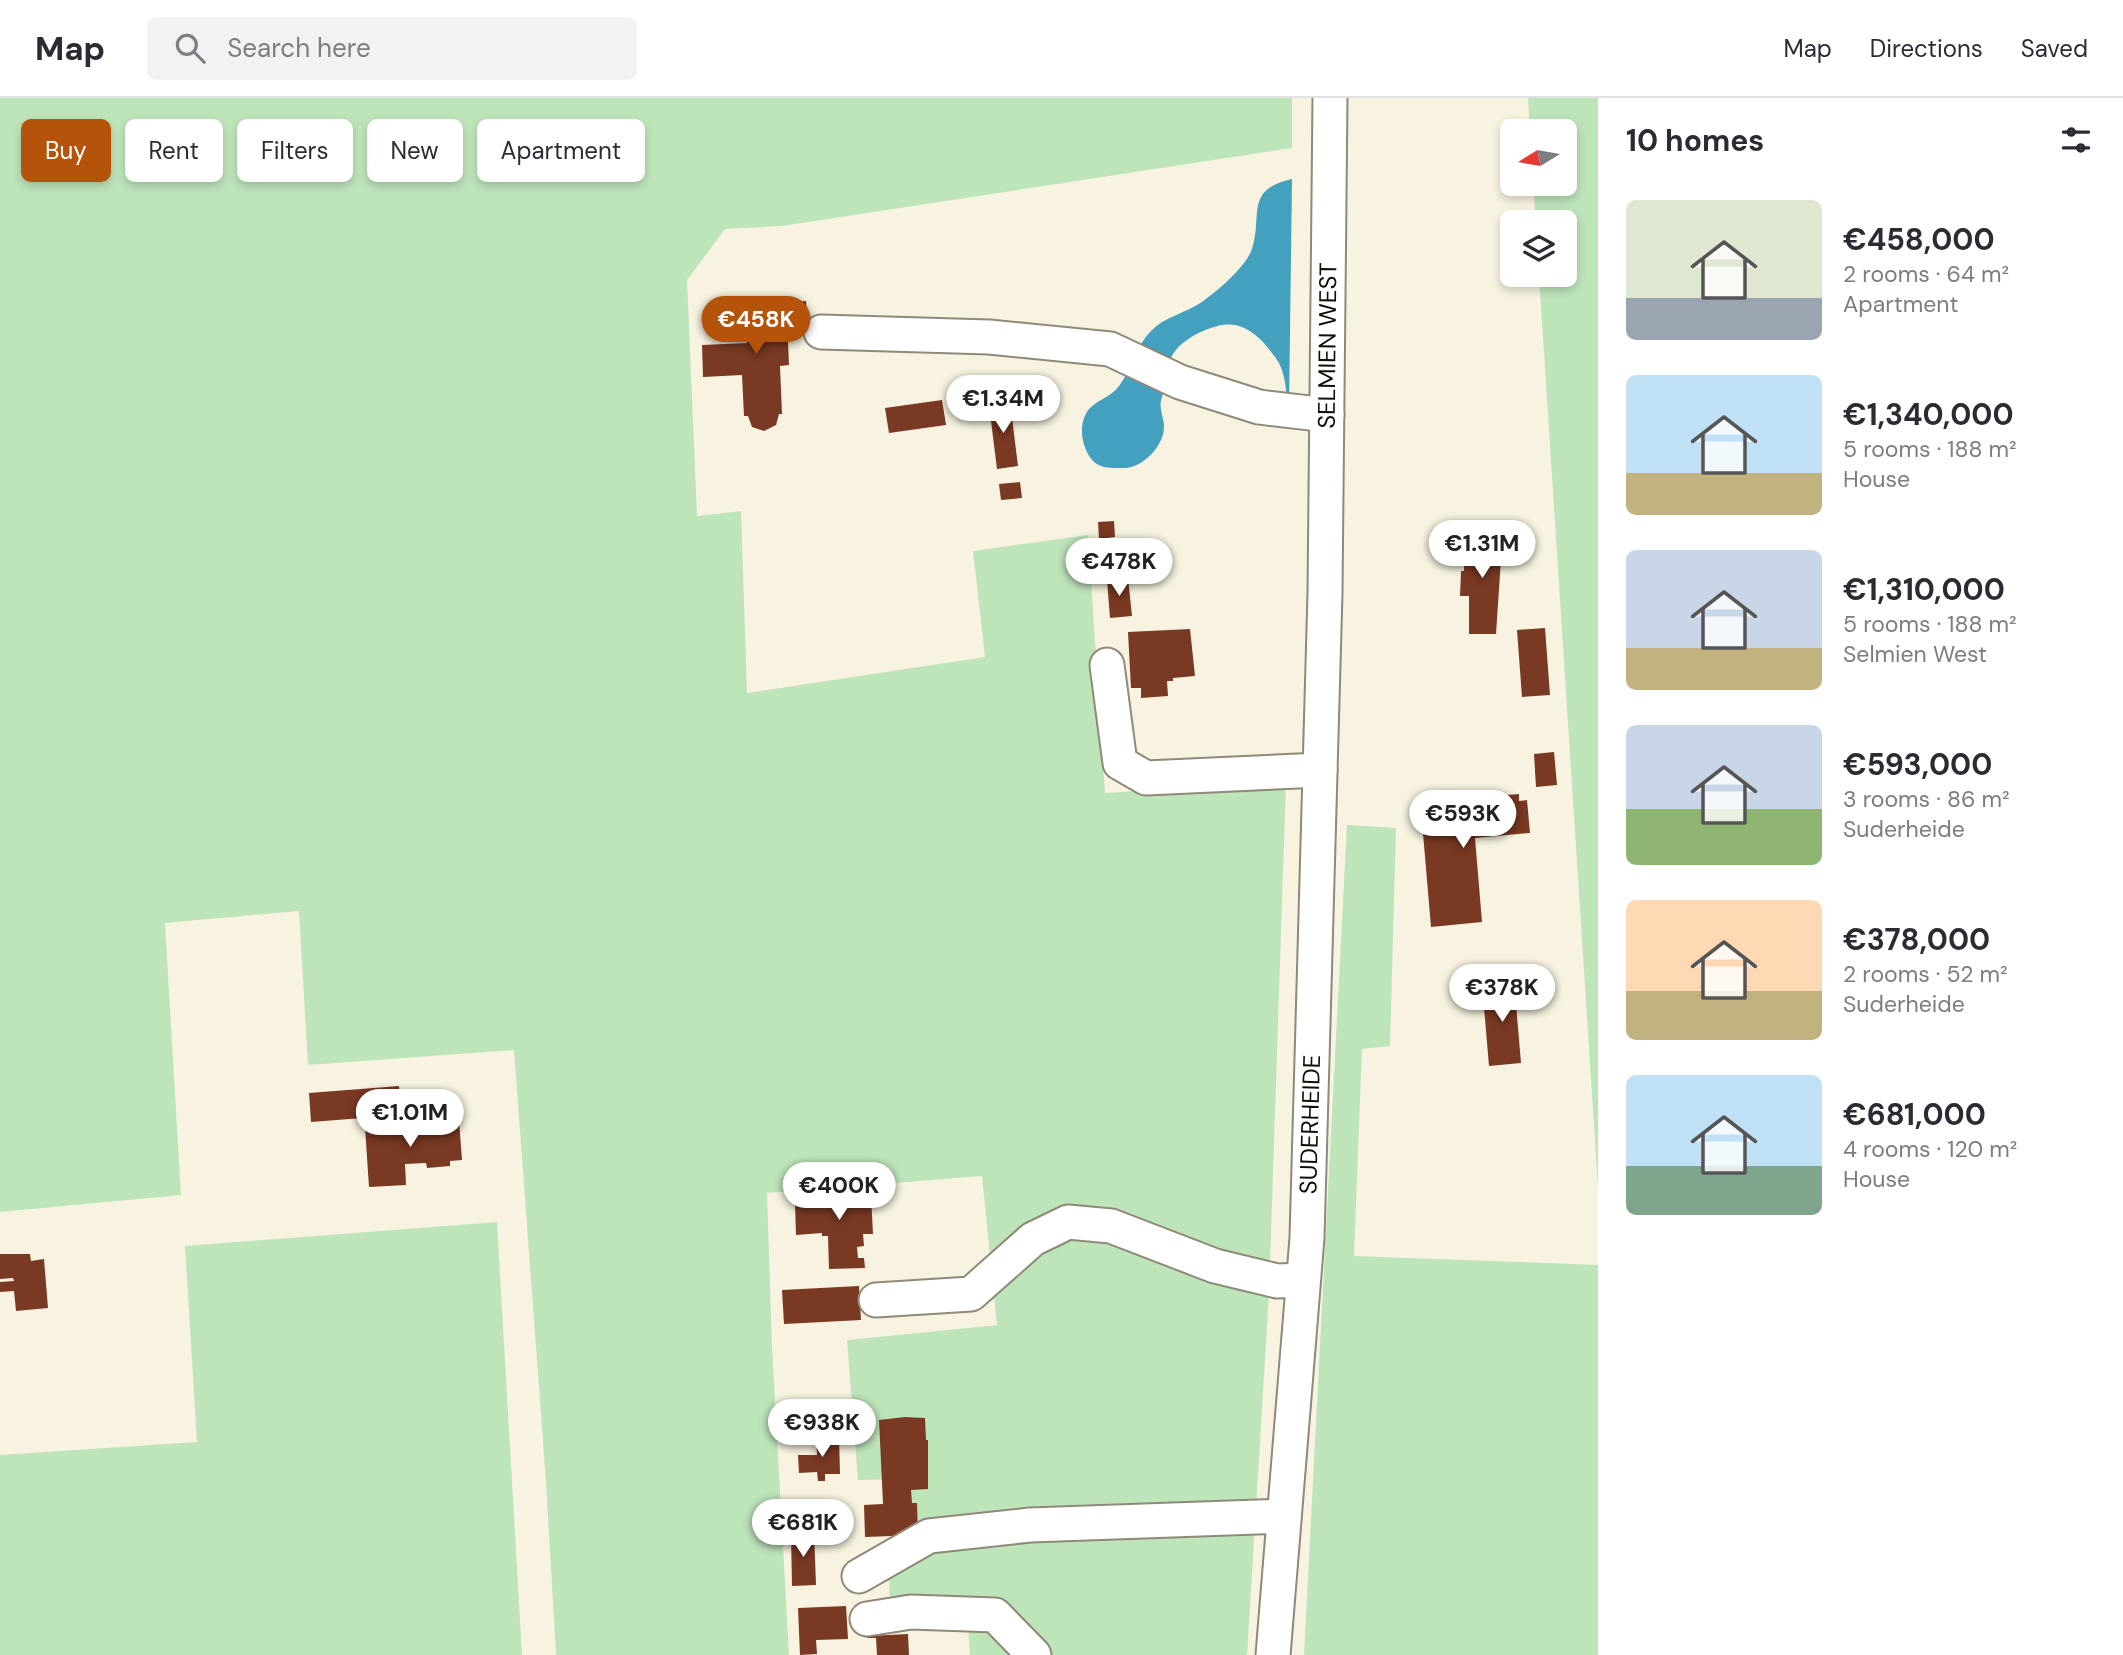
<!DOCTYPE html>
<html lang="en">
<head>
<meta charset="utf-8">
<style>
	body { margin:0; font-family:"DM Sans",sans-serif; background:#f2f2f3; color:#2b2b33; height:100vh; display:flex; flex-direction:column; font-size:26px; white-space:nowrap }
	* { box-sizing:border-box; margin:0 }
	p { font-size:23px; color:#7c7c81 }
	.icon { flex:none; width:38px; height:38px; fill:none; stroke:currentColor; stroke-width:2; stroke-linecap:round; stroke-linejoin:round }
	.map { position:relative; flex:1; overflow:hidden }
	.sheet { display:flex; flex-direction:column; background:#fff; width:525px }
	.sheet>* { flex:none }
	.top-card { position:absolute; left:21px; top:21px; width:665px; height:63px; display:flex; gap:14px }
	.needle { width:46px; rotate:259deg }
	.controls { position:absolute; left:1500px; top:21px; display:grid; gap:14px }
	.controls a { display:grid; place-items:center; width:77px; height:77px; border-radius:10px; background:#fff; box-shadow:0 4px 10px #0003; font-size:35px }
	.price { position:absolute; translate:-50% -60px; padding:0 16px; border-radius:24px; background:#fff; color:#222; font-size:23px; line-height:46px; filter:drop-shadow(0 2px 4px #0008) }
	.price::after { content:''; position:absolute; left:50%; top:42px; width:21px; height:16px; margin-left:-10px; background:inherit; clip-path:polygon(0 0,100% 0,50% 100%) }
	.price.current { background:#b45309; color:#fff }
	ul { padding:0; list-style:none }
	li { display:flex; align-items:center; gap:21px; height:175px; padding:0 28px }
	li span { display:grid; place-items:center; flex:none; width:196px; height:140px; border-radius:10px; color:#555 }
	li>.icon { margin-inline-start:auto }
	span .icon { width:84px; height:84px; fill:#fffc; stroke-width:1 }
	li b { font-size:30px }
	h2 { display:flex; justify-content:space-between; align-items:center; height:84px; padding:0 28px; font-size:30px }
	.chip { padding:0 24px; border-radius:10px; background:#fff; box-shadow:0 4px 10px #0003; font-size:24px; line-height:63px }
	.chip.current { background:#b45309; color:#fff }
	header { display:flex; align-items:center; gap:42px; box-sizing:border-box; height:98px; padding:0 35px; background:#fff; border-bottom:2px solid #e1e1e2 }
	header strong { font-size:33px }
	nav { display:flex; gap:38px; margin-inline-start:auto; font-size:24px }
	.search { width:490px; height:63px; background:#f2f2f3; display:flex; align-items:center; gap:18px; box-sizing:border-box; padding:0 24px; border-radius:10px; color:#7c7c81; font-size:26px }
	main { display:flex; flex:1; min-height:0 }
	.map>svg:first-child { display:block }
</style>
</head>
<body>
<header>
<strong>Map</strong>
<div class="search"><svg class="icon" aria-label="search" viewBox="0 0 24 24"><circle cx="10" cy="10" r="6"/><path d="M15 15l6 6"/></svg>Search here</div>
<nav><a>Map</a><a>Directions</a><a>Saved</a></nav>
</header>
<main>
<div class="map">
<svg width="1598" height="1557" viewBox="0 0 1598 1557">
	<rect width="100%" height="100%" fill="#f8f3e0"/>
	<!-- green -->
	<g fill="#bee4ba">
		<path d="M 0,0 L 1292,0 L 1292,50 L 782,128 L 725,131 L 687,182 L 697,418 L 741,413 L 747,595 L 985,559 L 973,453 L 1088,437 L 1105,695 L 1286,684 L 1269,1196 L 1247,1557 L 970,1557 L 966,1502 L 890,1505 L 889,1479 L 900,1463 L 896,1381 L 858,1382 L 847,1242 L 997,1227 L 982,1078 L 767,1095 L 772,1249 L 789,1557 L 556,1557 L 546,1384 L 514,952 L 308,967 L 299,813 L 165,825 L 181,1097 L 0,1114 Z"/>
		<path d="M 1528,0 L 1598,0 L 1598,1089 L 1539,177 L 1564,177 L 1564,124 L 1536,124 L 1533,86 L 1564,86 L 1564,33 L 1530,33 Z"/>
		<path d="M 1347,727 L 1396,730 L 1390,948 L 1362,951 L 1354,1158 L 1598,1167 L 1598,1557 L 1304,1557 Z"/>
		<path d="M 497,1124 L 522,1557 L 0,1557 L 0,1357 L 197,1344 L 185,1148 Z"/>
	</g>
	<!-- water -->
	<path fill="#43a0be" d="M 1292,81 L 1289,312 C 1286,297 1286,278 1279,265 C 1275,258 1268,250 1263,244 C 1243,224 1227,222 1201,234 C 1189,239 1175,249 1170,262 C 1168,268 1169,276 1167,283 C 1166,289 1162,296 1161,303 C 1159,311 1164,320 1164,329 C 1164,348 1142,371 1123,370 C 1113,370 1101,371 1093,363 C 1081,350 1077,324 1090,310 C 1099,301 1111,299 1119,288 C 1132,271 1136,248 1151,233 C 1164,219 1186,215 1202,204 C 1217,193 1246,169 1252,151 C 1263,116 1244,92 1292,81 Z"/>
	<!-- building -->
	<g fill="#7a3923">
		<path d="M 750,200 L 751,207 L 806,203 L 807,224 L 772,227 L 772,244 L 788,243 L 789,267 L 780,268 L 782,316 L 779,316 L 776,327 L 764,333 L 752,329 L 748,318 L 744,318 L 742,277 L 703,279 L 702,247 L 747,245 L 746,235 L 731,236 L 728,202 Z"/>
		<path d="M 942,302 L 946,327 L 889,335 L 885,310 Z"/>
		<path d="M 1010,304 L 1018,368 L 997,371 L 989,307 Z"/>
		<path d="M 1020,384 L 1022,400 L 1001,402 L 999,386 Z"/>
		<path d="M 1114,423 L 1115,439 L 1099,441 L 1098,424 Z"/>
		<path d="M 1466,434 L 1498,435 L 1498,446 L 1502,446 L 1496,536 L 1469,536 L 1469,498 L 1460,498 L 1461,473 L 1464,473 L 1464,462 L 1461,463 L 1462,445 L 1465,445 Z"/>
		<path d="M 1128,480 L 1132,518 L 1110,520 L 1107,482 Z"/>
		<path d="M 1545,530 L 1550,597 L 1522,599 L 1517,532 Z"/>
		<path d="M 1190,531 L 1195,578 L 1173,580 L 1173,583 L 1167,583 L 1168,598 L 1141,600 L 1141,590 L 1131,590 L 1128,534 Z"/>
		<path d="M 1554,654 L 1557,687 L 1536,689 L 1534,656 Z"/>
		<path d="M 1461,696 L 1463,715 L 1471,714 L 1470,700 L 1519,696 L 1519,703 L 1527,702 L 1530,735 L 1475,740 L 1482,824 L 1431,829 L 1420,700 Z"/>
		<path d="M 1514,883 L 1521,965 L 1489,968 L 1482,886 Z"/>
		<path d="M 399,988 L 401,1017 L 311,1024 L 309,995 Z"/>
		<path d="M 459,1022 L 462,1062 L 450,1063 L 450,1068 L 427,1070 L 426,1065 L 405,1066 L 406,1087 L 369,1089 L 365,1029 Z"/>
		<path d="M 865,1083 L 866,1099 L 871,1098 L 873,1136 L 863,1136 L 864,1148 L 857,1149 L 858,1160 L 864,1160 L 865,1170 L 829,1171 L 828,1138 L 822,1138 L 822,1135 L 796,1137 L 795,1105 L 821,1103 L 820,1101 L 825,1101 L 824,1085 Z"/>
		<path d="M 0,1156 L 30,1156 L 31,1163 L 44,1161 L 48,1210 L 16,1213 L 14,1193 L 0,1194 L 0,1184 L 14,1183 L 13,1180 L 0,1181 Z"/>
		<path d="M 859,1188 L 861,1222 L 784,1226 L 782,1192 Z"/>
		<path d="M 819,1313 L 820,1333 L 800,1333 L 799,1314 Z"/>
		<path d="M 905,1319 L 925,1320 L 926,1342 L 928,1342 L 928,1391 L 911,1392 L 912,1405 L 917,1405 L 918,1437 L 865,1439 L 864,1407 L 883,1406 L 879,1322 Z"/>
		<path d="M 839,1339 L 840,1376 L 825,1376 L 825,1383 L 818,1383 L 817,1374 L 799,1375 L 798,1357 L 817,1357 L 816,1340 Z"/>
		<path d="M 814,1433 L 816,1487 L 792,1488 L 791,1437 Z"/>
		<path d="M 846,1508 L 848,1541 L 816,1542 L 817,1556 L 800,1557 L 798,1510 Z"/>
		<path d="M 908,1536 L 909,1557 L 877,1557 L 876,1540 L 867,1540 L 867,1538 Z"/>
	</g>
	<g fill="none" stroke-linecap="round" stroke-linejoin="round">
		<defs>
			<g id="minor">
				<path d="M 821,234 L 989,239 L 1110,251 L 1180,284 L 1259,309 L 1327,317"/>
				<path d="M 1107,567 L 1120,665 L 1146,680 L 1320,672"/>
				<path d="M 876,1202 L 971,1196 L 1033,1141 L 1068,1124 L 1111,1128 L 1215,1168 L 1277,1183 L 1303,1182"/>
				<path d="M 859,1478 L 929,1438 L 1030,1427 L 1284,1418"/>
				<path d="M 867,1521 L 911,1514 L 995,1517 L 1034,1557"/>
				<path id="s1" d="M 1273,1557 L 1307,1140 L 1325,495 L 1330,0"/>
			</g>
		</defs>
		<!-- minor casing -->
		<use href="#minor" stroke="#8e8978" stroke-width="37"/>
		<!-- minor -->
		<use href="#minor" stroke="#fff" stroke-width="33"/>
	</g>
	<g text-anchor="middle" stroke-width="7" stroke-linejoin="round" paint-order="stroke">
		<!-- street labels -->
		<g font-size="24" fill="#100e08" stroke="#fff">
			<text dy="8" stroke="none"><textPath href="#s1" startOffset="1311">SELMIEN WEST</textPath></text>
			<text dy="8" stroke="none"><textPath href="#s1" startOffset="532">SUDERHEIDE</textPath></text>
		</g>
	</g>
</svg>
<div class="controls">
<a><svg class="needle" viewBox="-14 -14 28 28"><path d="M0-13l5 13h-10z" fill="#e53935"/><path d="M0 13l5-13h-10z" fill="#7c7c81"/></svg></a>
<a><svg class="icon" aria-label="layers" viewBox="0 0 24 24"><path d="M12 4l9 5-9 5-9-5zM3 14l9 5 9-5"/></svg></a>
</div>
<b class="price current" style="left:756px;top:258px">€458K</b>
<b class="price" style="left:1003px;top:337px">€1.34M</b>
<b class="price" style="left:1482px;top:482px">€1.31M</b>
<b class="price" style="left:1119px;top:500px">€478K</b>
<b class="price" style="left:1463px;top:752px">€593K</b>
<b class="price" style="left:1502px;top:926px">€378K</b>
<b class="price" style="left:410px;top:1051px">€1.01M</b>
<b class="price" style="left:839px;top:1124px">€400K</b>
<b class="price" style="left:822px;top:1361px">€938K</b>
<b class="price" style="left:803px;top:1461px">€681K</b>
<div class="top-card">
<a class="chip current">Buy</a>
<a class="chip">Rent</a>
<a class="chip">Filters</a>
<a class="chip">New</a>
<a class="chip">Apartment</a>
</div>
</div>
<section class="sheet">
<h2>10 homes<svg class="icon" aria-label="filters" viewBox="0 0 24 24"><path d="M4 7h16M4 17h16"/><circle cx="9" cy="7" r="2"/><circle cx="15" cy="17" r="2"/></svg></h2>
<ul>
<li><span style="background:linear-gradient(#dfe7d0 70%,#9aa5b1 0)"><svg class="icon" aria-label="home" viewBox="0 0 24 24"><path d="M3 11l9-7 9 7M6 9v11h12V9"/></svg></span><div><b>€458,000</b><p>2 rooms · 64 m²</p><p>Apartment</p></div></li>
<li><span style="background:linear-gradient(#bfe0f5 70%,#c2b280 0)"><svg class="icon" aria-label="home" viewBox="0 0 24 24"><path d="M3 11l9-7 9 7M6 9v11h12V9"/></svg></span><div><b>€1,340,000</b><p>5 rooms · 188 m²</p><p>House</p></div></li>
<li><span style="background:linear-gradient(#c9d6e8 70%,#c2b280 0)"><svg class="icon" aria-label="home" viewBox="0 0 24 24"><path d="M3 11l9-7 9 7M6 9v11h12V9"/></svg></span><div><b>€1,310,000</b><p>5 rooms · 188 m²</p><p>Selmien West</p></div></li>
<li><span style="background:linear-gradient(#c9d6e8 60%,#8fb573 0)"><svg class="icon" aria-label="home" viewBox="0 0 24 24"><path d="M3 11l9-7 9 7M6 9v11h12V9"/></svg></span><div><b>€593,000</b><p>3 rooms · 86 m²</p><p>Suderheide</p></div></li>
<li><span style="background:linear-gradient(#ffd9b3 65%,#c2b280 0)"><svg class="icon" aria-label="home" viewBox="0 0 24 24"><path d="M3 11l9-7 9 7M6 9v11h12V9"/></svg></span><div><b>€378,000</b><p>2 rooms · 52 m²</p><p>Suderheide</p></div></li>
<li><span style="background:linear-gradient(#bfe0f5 65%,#7fa58c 0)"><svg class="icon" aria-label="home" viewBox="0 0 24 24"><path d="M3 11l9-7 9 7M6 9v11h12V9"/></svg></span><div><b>€681,000</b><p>4 rooms · 120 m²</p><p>House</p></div></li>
</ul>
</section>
</main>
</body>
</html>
